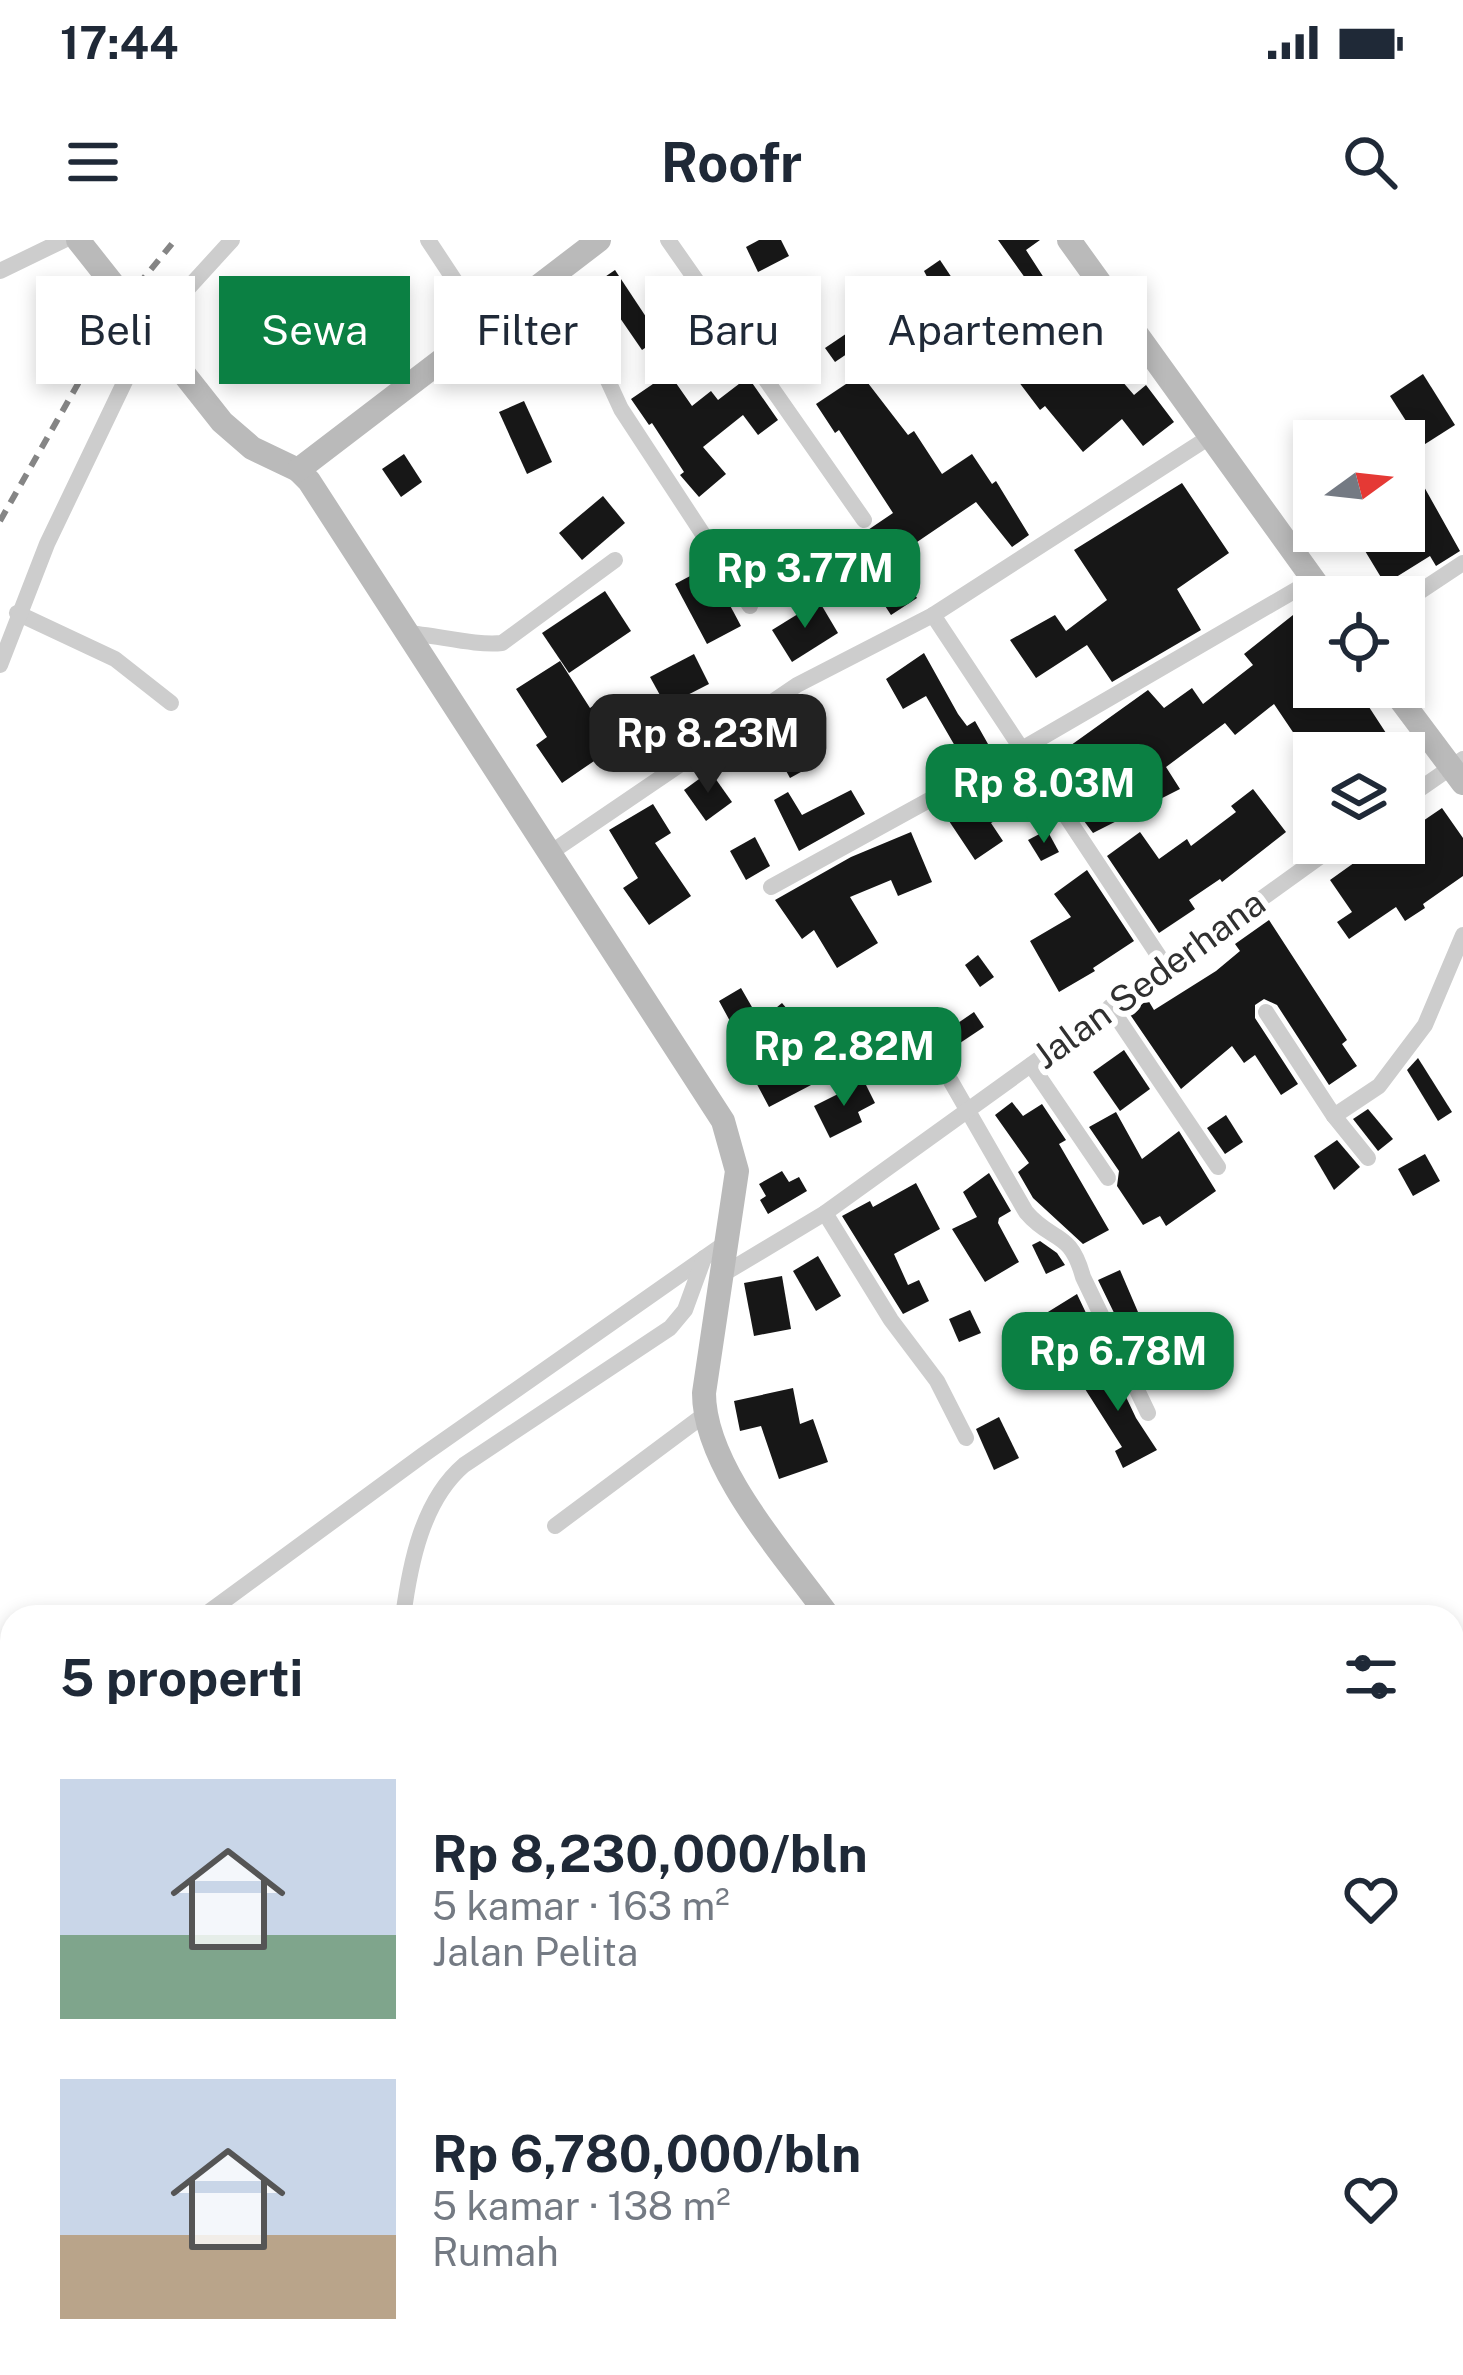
<!DOCTYPE html>
<html lang="id">
<head>
<meta charset="utf-8">
<style>
	body { margin:0; font-family:"Public Sans",sans-serif; background:#f2f2f3; color:#1f2937; height:100vh; display:flex; flex-direction:column; font-size:45px; white-space:nowrap }
	* { box-sizing:border-box; margin:0 }
	p { font-size:39px; color:#747a83 }
	.icon { flex:none; width:66px; height:66px; fill:none; stroke:currentColor; stroke-width:2; stroke-linecap:round; stroke-linejoin:round }
	.map { position:relative; flex:1; overflow:hidden }
	.side { position:absolute; left:0px; top:1365px; width:1464px; height:771px; display:flex; flex-direction:column; background:#fff; border-radius:36px 36px 0 0; box-shadow:0 6px 18px #0003 }
	.side>* { flex:none }
	.guide { position:absolute; left:36px; top:36px; width:1392px; height:108px; display:flex; gap:24px }
	.needle { width:78px; rotate:75deg }
	.controls { position:absolute; left:1293px; top:180px; display:grid; gap:24px }
	.controls a { display:grid; place-items:center; width:132px; height:132px; border-radius:0px; background:#fff; box-shadow:0 6px 18px #0003; font-size:60px }
	.price { position:absolute; translate:-50% -102px; padding:0 27px; border-radius:24px; background:#0b8043; color:#fff; font-size:39px; line-height:78px; filter:drop-shadow(0 3px 6px #0008) }
	.price::after { content:''; position:absolute; left:50%; top:72px; width:36px; height:27px; margin-left:-18px; background:inherit; clip-path:polygon(0 0,100% 0,50% 100%) }
	.price.selected { background:#222; color:#fff }
	ul { padding:0; list-style:none }
	li { display:flex; align-items:center; gap:36px; height:300px; padding:0 60px }
	li span { display:grid; place-items:center; flex:none; width:336px; height:240px; border-radius:0px; color:#555 }
	li>.icon { margin-inline-start:auto }
	span .icon { width:144px; height:144px; fill:#fffc; stroke-width:1 }
	li b { font-size:51px }
	h2 { display:flex; justify-content:space-between; align-items:center; height:144px; padding:0 60px; font-size:51px }
	.tag { padding:0 42px; border-radius:0px; background:#fff; box-shadow:0 6px 18px #0003; font-size:42px; line-height:108px }
	.tag.selected { background:#0b8043; color:#fff }
	.status { display:flex; justify-content:space-between; align-items:center; height:84px; padding:0 60px; background:#fff; direction:ltr }
	.status svg { height:33px; fill:currentColor }
	header { display:flex; justify-content:space-between; align-items:center; height:156px; padding:0 60px; background:#fff; font-size:54px; font-weight:700 }
	.map>svg:first-child { display:block }
</style>
</head>
<body>
<div class="status"><b>17:44</b><svg viewBox="0 0 49 12"><path d="M0 12V9h3v3zM5 12V6h3v6zM10 12V3h3v9zM15 12V0h3v12zM26 1h20v11H26zM47 4h2v5h-2z"/></svg></div>
<header><svg class="icon" aria-label="menu" viewBox="0 0 24 24"><path d="M4 6h16M4 12h16M4 18h16"/></svg>Roofr<svg class="icon" aria-label="search" viewBox="0 0 24 24"><circle cx="10" cy="10" r="6"/><path d="M15 15l6 6"/></svg></header>
<div class="map">
<svg width="1463" height="2135" viewBox="0 0 1463 2135">
	<rect width="100%" height="100%" fill="#fff"/>
	<!-- building -->
	<g fill="#171717">
		<path d="M 759,0 L 781,0 L 789,16 L 758,32 L 746,7 Z"/>
		<path d="M 998,0 L 1040,0 L 1026,10 L 1075,86 L 1084,80 L 1097,97 L 1107,90 L 1119,106 L 1103,119 L 1134,155 L 1146,145 L 1174,182 L 1143,206 L 1122,179 L 1083,212 L 1045,166 L 1040,170 L 1009,129 L 1027,116 L 993,65 L 1028,42 Z"/>
		<path d="M 940,20 L 964,56 L 944,70 L 924,31 Z"/>
		<path d="M 615,30 L 660,98 L 642,110 L 596,43 Z"/>
		<path d="M 775,39 L 794,68 L 754,94 L 736,65 Z"/>
		<path d="M 865,81 L 875,95 L 835,122 L 825,108 Z"/>
		<path d="M 669,133 L 692,166 L 711,151 L 718,160 L 748,137 L 778,180 L 758,195 L 743,175 L 703,207 L 726,234 L 699,257 L 680,235 L 684,232 L 652,183 L 649,185 L 631,159 Z"/>
		<path d="M 861,134 L 908,195 L 914,191 L 942,234 L 972,214 L 992,244 L 996,241 L 1029,295 L 1012,307 L 976,262 L 892,319 L 917,358 L 891,375 L 866,337 L 856,344 L 834,313 L 893,273 L 839,190 L 835,193 L 816,164 Z"/>
		<path d="M 1423,134 L 1455,185 L 1422,206 L 1390,156 Z"/>
		<path d="M 524,161 L 552,222 L 527,234 L 499,172 Z"/>
		<path d="M 1404,211 L 1460,311 L 1436,326 L 1430,316 L 1385,344 L 1353,291 L 1404,291 Z"/>
		<path d="M 404,214 L 422,242 L 401,257 L 382,229 Z"/>
		<path d="M 1182,243 L 1229,313 L 1177,349 L 1201,390 L 1112,442 L 1087,405 L 1036,438 L 1010,400 L 1055,375 L 1066,391 L 1107,360 L 1074,310 Z"/>
		<path d="M 603,256 L 625,283 L 582,320 L 559,293 Z"/>
		<path d="M 709,326 L 741,386 L 707,404 L 675,344 Z"/>
		<path d="M 605,351 L 631,391 L 569,433 L 542,393 Z"/>
		<path d="M 819,361 L 838,393 L 792,422 L 772,390 Z"/>
		<path d="M 1293,375 L 1314,403 L 1314,447 L 1356,447 L 1399,513 L 1307,513 L 1274,464 L 1235,495 L 1225,483 L 1166,527 L 1180,549 L 1093,593 L 1084,581 L 1145,539 L 1126,510 L 1079,542 L 1060,513 L 1148,450 L 1164,468 L 1192,448 L 1203,464 L 1253,425 L 1244,414 Z"/>
		<path d="M 924,413 L 958,474 L 967,486 L 975,481 L 992,511 L 966,525 L 926,456 L 903,469 L 886,439 Z"/>
		<path d="M 694,414 L 709,444 L 666,466 L 650,437 Z"/>
		<path d="M 560,421 L 590,468 L 605,457 L 632,495 L 562,543 L 536,505 L 547,497 L 516,449 Z"/>
		<path d="M 793,496 L 810,527 L 790,538 L 773,507 Z"/>
		<path d="M 1010,530 L 1028,562 L 991,583 L 1003,601 L 975,620 L 943,572 Z"/>
		<path d="M 710,531 L 732,562 L 706,581 L 684,550 Z"/>
		<path d="M 1253,549 L 1286,592 L 1222,642 L 1220,639 L 1189,660 L 1195,669 L 1159,693 L 1107,616 L 1140,592 L 1159,619 L 1187,599 L 1191,606 L 1236,572 L 1231,566 Z"/>
		<path d="M 851,550 L 865,574 L 799,611 L 774,560 L 788,552 L 802,575 Z"/>
		<path d="M 653,564 L 671,593 L 655,603 L 691,656 L 649,685 L 623,648 L 638,638 L 609,590 Z"/>
		<path d="M 1442,568 L 1463,598 L 1463,636 L 1423,664 L 1425,668 L 1405,681 L 1396,667 L 1349,699 L 1337,682 L 1352,672 L 1330,640 L 1358,620 L 1351,609 L 1360,603 L 1404,603 L 1404,588 L 1415,581 L 1417,585 Z"/>
		<path d="M 1047,590 L 1059,612 L 1041,621 L 1028,600 Z"/>
		<path d="M 911,592 L 932,642 L 898,656 L 891,640 L 850,657 L 878,703 L 837,728 L 814,690 L 802,699 L 775,660 L 851,617 Z"/>
		<path d="M 755,597 L 770,626 L 746,640 L 730,611 Z"/>
		<path d="M 1087,630 L 1134,701 L 1093,728 L 1095,731 L 1059,752 L 1030,701 L 1071,677 L 1054,654 Z"/>
		<path d="M 1269,680 L 1347,800 L 1342,804 L 1357,826 L 1329,845 L 1277,765 L 1264,759 L 1255,765 L 1255,778 L 1298,844 L 1281,855 L 1255,815 L 1244,823 L 1232,806 L 1181,849 L 1129,773 L 1148,760 L 1154,770 L 1216,731 L 1240,711 L 1235,704 Z"/>
		<path d="M 978,715 L 994,737 L 980,747 L 965,725 Z"/>
		<path d="M 741,748 L 760,781 L 782,763 L 800,784 L 788,794 L 813,844 L 769,867 L 752,835 L 767,827 L 740,793 L 737,794 L 719,761 Z"/>
		<path d="M 974,772 L 984,787 L 948,811 L 939,796 Z"/>
		<path d="M 1124,810 L 1150,849 L 1120,871 L 1093,832 Z"/>
		<path d="M 1418,818 L 1452,872 L 1438,881 L 1407,830 Z"/>
		<path d="M 864,841 L 875,863 L 858,872 L 862,882 L 830,898 L 814,866 Z"/>
		<path d="M 1012,862 L 1023,876 L 1042,864 L 1066,900 L 1059,904 L 1109,990 L 1083,1004 L 1033,958 L 1018,932 L 1029,923 L 995,875 Z"/>
		<path d="M 1368,869 L 1393,899 L 1378,911 L 1353,879 Z"/>
		<path d="M 1116,872 L 1142,919 L 1179,891 L 1216,951 L 1166,986 L 1160,976 L 1143,985 L 1117,946 L 1119,931 L 1089,887 Z"/>
		<path d="M 1226,875 L 1243,902 L 1225,914 L 1207,888 Z"/>
		<path d="M 1337,900 L 1360,927 L 1334,950 L 1314,916 Z"/>
		<path d="M 1425,914 L 1440,941 L 1413,956 L 1398,929 Z"/>
		<path d="M 782,931 L 789,942 L 799,937 L 807,951 L 768,974 L 760,960 L 766,956 L 759,944 Z"/>
		<path d="M 989,933 L 1011,971 L 999,978 L 998,983 L 1019,1022 L 985,1042 L 952,989 L 977,977 L 963,952 Z"/>
		<path d="M 916,943 L 940,989 L 894,1014 L 908,1045 L 919,1040 L 929,1061 L 903,1074 L 842,976 L 870,961 L 873,967 Z"/>
		<path d="M 1040,1001 L 1057,1013 L 1065,1025 L 1046,1034 L 1032,1005 Z"/>
		<path d="M 818,1016 L 841,1056 L 816,1071 L 793,1031 Z"/>
		<path d="M 1120,1030 L 1144,1086 L 1163,1079 L 1173,1106 L 1137,1120 L 1098,1040 Z"/>
		<path d="M 782,1036 L 791,1089 L 754,1096 L 744,1043 Z"/>
		<path d="M 1077,1054 L 1086,1073 L 1056,1094 L 1068,1115 L 1034,1136 L 1009,1096 Z"/>
		<path d="M 970,1070 L 981,1093 L 959,1102 L 949,1079 Z"/>
		<path d="M 1109,1121 L 1136,1178 L 1157,1210 L 1123,1228 L 1115,1211 L 1122,1207 L 1078,1138 Z"/>
		<path d="M 793,1148 L 800,1184 L 813,1179 L 828,1222 L 779,1239 L 761,1186 L 740,1191 L 734,1161 Z"/>
		<path d="M 999,1177 L 1019,1218 L 994,1230 L 976,1189 Z"/>
	</g>
	<g fill="none" stroke-linecap="round" stroke-linejoin="round">
		<!-- street -->
		<g stroke="#cdcdcd" stroke-width="16">
			<path d="M 428,0 L 486,88"/>
			<path d="M 668,0 L 864,280"/>
			<path d="M 0,31 L 64,0"/>
			<path d="M 558,32 L 621,169 L 750,366"/>
			<path d="M 1404,362 L 1463,323"/>
			<path d="M 17,373 L 115,419 L 171,463"/>
			<path d="M 933,375 L 1166,727"/>
			<path d="M 407,393 C 436,395 476,406 502,403 L 615,320"/>
			<path d="M 0,425 L 47,304 L 149,91 L 232,0"/>
			<path d="M 1404,560 L 1463,519"/>
			<path d="M 550,613 L 797,445 L 933,375 L 1208,198"/>
			<path d="M 771,647 L 1022,509 L 1313,340"/>
			<path d="M 1110,767 L 1218,927"/>
			<path d="M 1266,772 L 1334,876 L 1368,918"/>
			<path d="M 926,798 L 1026,972 C 1052,1003 1070,989 1083,1037 L 1148,1173"/>
			<path d="M 1031,825 L 1108,938"/>
			<path d="M 1334,876 L 1379,846 L 1425,785 L 1463,695"/>
			<path d="M 825,973 L 891,1080 L 937,1141 L 966,1198"/>
			<path d="M 720,1036 L 825,973 L 1339,603"/>
			<path d="M 555,1286 L 704,1175"/>
			<path d="M 202,1377 L 423,1215 L 727,1002"/>
			<path d="M 403,1377 C 410,1324 422,1261 464,1225 L 670,1088 L 685,1070 L 704,1018"/>
			<path d="M 0,1528 L 12,1518"/>
			<path d="M 0,1790 L 12,1812"/>
			<path d="M 237,2124 L 245,2135"/>
			<path d="M 502,2124 L 504,2135"/>
			<path d="M 1288,2135 L 1303,2124"/>
		</g>
		<!-- secondary -->
		<g stroke="#bababa" stroke-width="24">
			<path d="M 78,0 L 222,182 L 252,208 L 298,230 L 309,241 L 723,881 L 737,931 L 704,1153 C 704,1228 786,1317 829,1377"/>
			<path d="M 1069,0 L 1326,357"/>
			<path d="M 298,230 L 599,0"/>
			<path d="M 1391,447 L 1463,543"/>
			<path d="M 1362,2124 L 1370,2135"/>
		</g>
		<!-- rail -->
		<g stroke="#858585" stroke-width="6" stroke-dasharray="12 9" stroke-linecap="butt">
			<path d="M 0,281 L 125,61 L 175,0"/>
			<path d="M 0,2134 L 0,2135"/>
		</g>
	</g>
	<g text-anchor="middle" stroke-width="12" stroke-linejoin="round" paint-order="stroke">
		<!-- street labels -->
		<g font-size="36" fill="#303030" stroke="#fff">
			<text transform="translate(1149 739) rotate(-36)" y="13">Jalan Sederhana</text>
		</g>
	</g>
</svg>
<div class="controls">
<a><svg class="needle" viewBox="-14 -14 28 28"><path d="M0-13l5 13h-10z" fill="#e53935"/><path d="M0 13l5-13h-10z" fill="#747a83"/></svg></a>
<a><svg class="icon" aria-label="locate" viewBox="0 0 24 24"><circle cx="12" cy="12" r="6"/><path d="M12 2v4M12 18v4M2 12h4M18 12h4"/></svg></a>
<a><svg class="icon" aria-label="layers" viewBox="0 0 24 24"><path d="M12 4l9 5-9 5-9-5zM3 14l9 5 9-5"/></svg></a>
</div>
<b class="price" style="left:805px;top:391px">Rp 3.77M</b>
<b class="price selected" style="left:708px;top:556px">Rp 8.23M</b>
<b class="price" style="left:1044px;top:606px">Rp 8.03M</b>
<b class="price" style="left:844px;top:869px">Rp 2.82M</b>
<b class="price" style="left:1118px;top:1174px">Rp 6.78M</b>
<div class="guide">
<a class="tag">Beli</a>
<a class="tag selected">Sewa</a>
<a class="tag">Filter</a>
<a class="tag">Baru</a>
<a class="tag">Apartemen</a>
</div>
<section class="side">
<h2>5 properti<svg class="icon" aria-label="filters" viewBox="0 0 24 24"><path d="M4 7h16M4 17h16"/><circle cx="9" cy="7" r="2"/><circle cx="15" cy="17" r="2"/></svg></h2>
<ul>
<li><span style="background:linear-gradient(#c9d6e8 65%,#7fa58c 0)"><svg class="icon" aria-label="home" viewBox="0 0 24 24"><path d="M3 11l9-7 9 7M6 9v11h12V9"/></svg></span><div><b>Rp 8,230,000/bln</b><p>5 kamar · 163 m²</p><p>Jalan Pelita</p></div><svg class="icon" aria-label="heart" viewBox="0 0 24 24"><path d="M12 20l-8-8c-3-5 5-10 8-4 3-6 11-1 8 4z"/></svg></li>
<li><span style="background:linear-gradient(#c9d6e8 65%,#b9a48a 0)"><svg class="icon" aria-label="home" viewBox="0 0 24 24"><path d="M3 11l9-7 9 7M6 9v11h12V9"/></svg></span><div><b>Rp 6,780,000/bln</b><p>5 kamar · 138 m²</p><p>Rumah</p></div><svg class="icon" aria-label="heart" viewBox="0 0 24 24"><path d="M12 20l-8-8c-3-5 5-10 8-4 3-6 11-1 8 4z"/></svg></li>
</ul>
</section>
</div>
</body>
</html>
